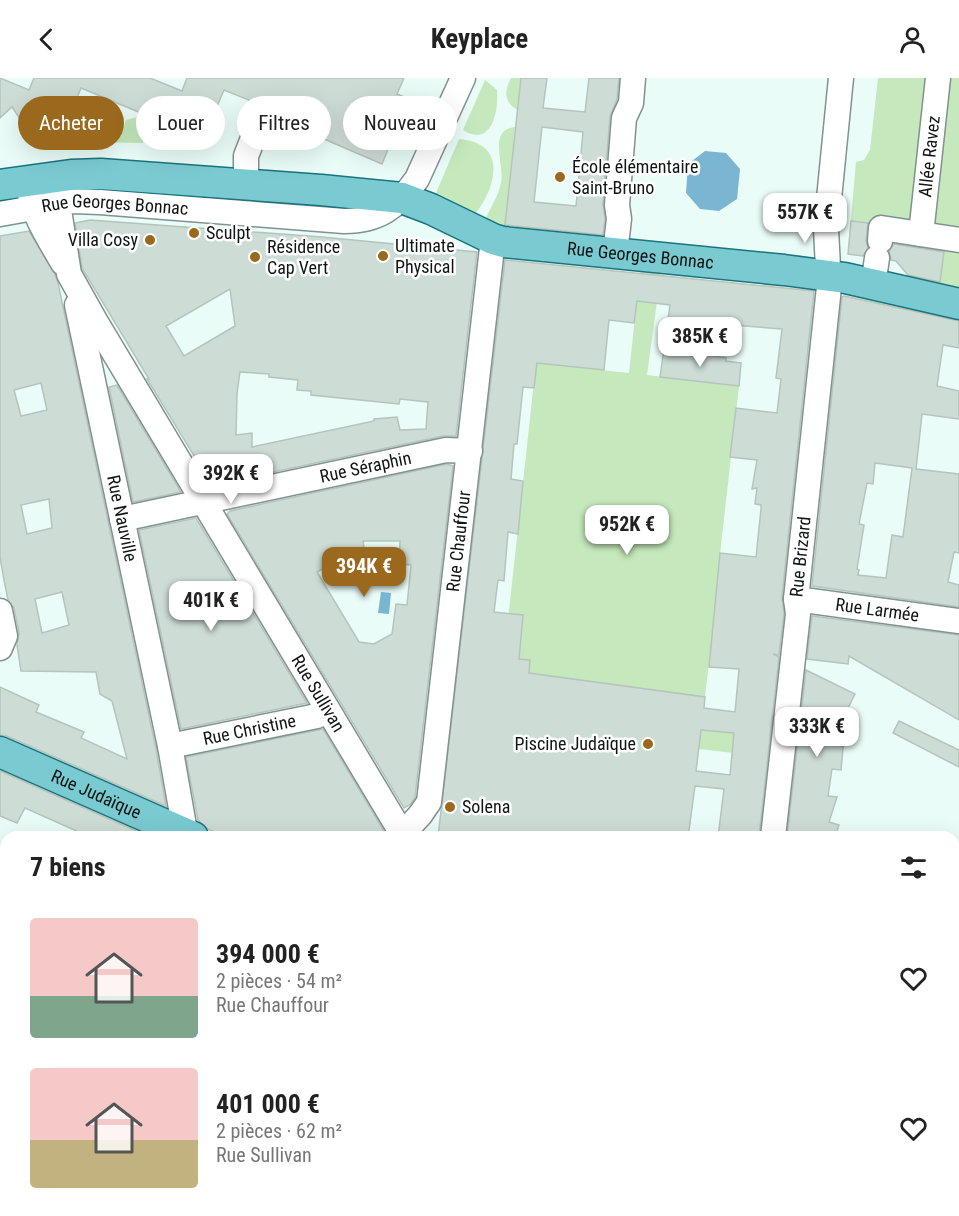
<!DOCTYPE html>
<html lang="fr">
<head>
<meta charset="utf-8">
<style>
	body { margin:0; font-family:"Roboto Condensed",sans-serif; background:#f6f6f6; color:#222; height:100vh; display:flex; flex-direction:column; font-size:22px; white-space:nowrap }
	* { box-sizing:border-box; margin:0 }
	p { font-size:20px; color:#767676 }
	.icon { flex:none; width:33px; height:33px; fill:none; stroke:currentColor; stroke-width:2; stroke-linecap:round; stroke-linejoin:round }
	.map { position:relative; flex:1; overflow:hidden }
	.panel { position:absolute; left:0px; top:753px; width:960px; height:386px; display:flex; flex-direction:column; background:#fff; border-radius:18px 18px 0 0; box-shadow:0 6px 24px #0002 }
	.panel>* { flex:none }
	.top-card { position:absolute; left:18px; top:18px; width:600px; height:54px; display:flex; gap:12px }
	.price { position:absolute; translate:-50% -51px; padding:0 14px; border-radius:12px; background:#fff; color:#222; font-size:20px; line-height:39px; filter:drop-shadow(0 2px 3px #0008) }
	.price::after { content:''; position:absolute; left:50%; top:36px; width:18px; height:14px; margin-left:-9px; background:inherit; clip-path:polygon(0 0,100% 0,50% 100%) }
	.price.on { background:#9b691d; color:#fff }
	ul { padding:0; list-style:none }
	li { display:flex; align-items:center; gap:18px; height:150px; padding:0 30px }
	li span { display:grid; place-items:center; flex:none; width:168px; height:120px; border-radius:6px; color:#555 }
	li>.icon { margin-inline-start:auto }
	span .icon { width:72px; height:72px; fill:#fffc; stroke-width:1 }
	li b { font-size:26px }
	h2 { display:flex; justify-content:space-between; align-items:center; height:72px; padding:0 30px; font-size:26px }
	.pill { padding:0 21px; border-radius:27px; background:#fff; box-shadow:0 6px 24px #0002; font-size:21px; line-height:54px }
	.pill.on { background:#9b691d; color:#fff }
	header { display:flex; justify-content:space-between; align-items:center; height:78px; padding:0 30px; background:#fff; font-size:27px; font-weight:700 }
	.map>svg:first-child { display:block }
</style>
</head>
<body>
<header><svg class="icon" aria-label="back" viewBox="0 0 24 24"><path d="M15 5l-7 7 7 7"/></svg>Keyplace<svg class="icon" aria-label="person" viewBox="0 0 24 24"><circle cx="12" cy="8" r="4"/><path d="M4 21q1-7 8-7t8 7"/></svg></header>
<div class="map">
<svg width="959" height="1138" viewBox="0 0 959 1138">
	<rect width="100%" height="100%" fill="#e9fcf8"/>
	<!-- green -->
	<g fill="#c5e8bc">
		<path d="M 511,0 L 521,0 L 517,32 C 504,24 504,13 511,0 Z"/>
		<path d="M 878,0 L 959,0 L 959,211 L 912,201 L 898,183 L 848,176 L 856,84 L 864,82 L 870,72 Z"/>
		<path d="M 485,2 L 497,12 C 499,34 491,70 463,52 Z"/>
		<path d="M 97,20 L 106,30 L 116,37 L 112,45 C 99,46 82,38 86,23 Z"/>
		<path d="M 137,39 L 144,42 L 151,52 L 150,60 L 142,65 L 83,64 L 76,58 L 77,51 L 84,48 L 107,57 L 118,57 L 122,54 L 126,42 Z"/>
		<path d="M 515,49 L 505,150 L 486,140 C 491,129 498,118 501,105 C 505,86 487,52 515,49 Z"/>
		<path d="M 459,61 C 507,65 497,107 476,135 L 436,115 Z"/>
		<path d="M 640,192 L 661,194 L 647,297 L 739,308 L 719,485 L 754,526 L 785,530 L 784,539 L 761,536 L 711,568 L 701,651 L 771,660 L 769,679 L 699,671 L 689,759 L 509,759 L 443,720 L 458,583 L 503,588 L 536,285 L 629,295 Z"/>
		<path d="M 954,1108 L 959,1110 L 959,1138 L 895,1138 L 903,1133 L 954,1132 Z"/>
	</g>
	<!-- water -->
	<g fill="#7ab6d2">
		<path d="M 705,73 L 726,75 L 740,91 L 737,121 L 719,133 L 700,131 L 686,115 L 688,86 Z"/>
		<path d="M 381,514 L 391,515 L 389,536 L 378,535 Z"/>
	</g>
	<!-- building -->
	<g fill="#cddcd4" stroke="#b5c4bc" stroke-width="1.5" fill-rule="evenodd">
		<path d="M 0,0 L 29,12 L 34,0 L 150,0 L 182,13 L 187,0 L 404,0 L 397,16 L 409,21 L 382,86 L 317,58 L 326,37 L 298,42 L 224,12 L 203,61 L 201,60 L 196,71 L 157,69 L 160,43 L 81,10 L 65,49 L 28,47 L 22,44 L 12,29 L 0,40 Z"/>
		<path d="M 521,0 L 547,0 L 543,30 L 585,34 L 589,0 L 619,0 L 617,21 L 610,39 L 603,126 L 605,141 L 603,157 L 505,147 ZM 542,49 L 583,54 L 576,128 L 534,124 Z"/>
		<path d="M 90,142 L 322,159 L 477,174 L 456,358 L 443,358 L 212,407 L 147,301 L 149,301 L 82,190 L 75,145 ZM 230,211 L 235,248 L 184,278 L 166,248 ZM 240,294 L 269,296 L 269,299 L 298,302 L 297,312 L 311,313 L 311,317 L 399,326 L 400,321 L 428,324 L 426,351 L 400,352 L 397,339 L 374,341 L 374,343 L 252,369 L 252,355 L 236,357 L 237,315 Z"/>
		<path d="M 851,143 L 868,145 L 866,162 L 868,170 L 863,178 L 848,176 Z"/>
		<path d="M 29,153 L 55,196 L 58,205 L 156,671 L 166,728 L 7,658 L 0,657 L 0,609 L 39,627 L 36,634 L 84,654 L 81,660 L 127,681 L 112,623 L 100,616 L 96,594 L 21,593 L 17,567 L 19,555 L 14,530 L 8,522 L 4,502 L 0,479 L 0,158 ZM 41,305 L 47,332 L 21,338 L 14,312 ZM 49,421 L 52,450 L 27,456 L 21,427 ZM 62,514 L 69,547 L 42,555 L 35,521 Z"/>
		<path d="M 894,166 L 944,174 L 940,204 L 908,197 L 896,183 L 891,182 L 889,173 Z"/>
		<path d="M 505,182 L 814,213 L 782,519 L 784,536 L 779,577 L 773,576 L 779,579 L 759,759 L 718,759 L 724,711 L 695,708 L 688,759 L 438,759 ZM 637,223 L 670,227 L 668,242 L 782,251 L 776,300 L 781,301 L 777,335 L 736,330 L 730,379 L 757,382 L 752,411 L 757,410 L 755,426 L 761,427 L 761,431 L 756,479 L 720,475 L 709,589 L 739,591 L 735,634 L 704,630 L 705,619 L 529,595 L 530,582 L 519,581 L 523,537 L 494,534 L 498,502 L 504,503 L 508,454 L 518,456 L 523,403 L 511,401 L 514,366 L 517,366 L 523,309 L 534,310 L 537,285 L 604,292 L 609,242 L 634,245 ZM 701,652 L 734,655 L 730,697 L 696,693 Z"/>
		<path d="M 844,218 L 959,243 L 959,270 L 943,267 L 937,308 L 959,313 L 959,341 L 922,336 L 916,391 L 959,396 L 959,475 L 954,474 L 948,504 L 959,507 L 959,529 L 812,508 L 842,219 ZM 875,385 L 912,390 L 903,459 L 892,457 L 886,500 L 858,497 L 859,492 L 857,491 L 864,447 L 859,446 L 867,405 L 873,406 Z"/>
		<path d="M 664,271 L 726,280 L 726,283 L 741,285 L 739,308 L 660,299 Z"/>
		<path d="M 117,307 L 181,414 L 133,424 L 109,309 Z"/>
		<path d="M 447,386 L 453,388 L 415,719 L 411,726 L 404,730 L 227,436 L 230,433 ZM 363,463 L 400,463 L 399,486 L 411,487 L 407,527 L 396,526 L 392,556 L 374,566 L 359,564 L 317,494 L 364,469 Z"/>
		<path d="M 196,440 L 307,625 L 181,651 L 139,452 Z"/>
		<path d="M 812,538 L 959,557 L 959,642 L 849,578 L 848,586 L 807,581 Z"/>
		<path d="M 806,592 L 855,616 L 834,658 L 844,660 L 841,692 L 832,691 L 828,718 L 837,719 L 829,744 L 839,747 L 835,759 L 787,759 Z"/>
		<path d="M 899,643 L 959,672 L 959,689 L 893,655 Z"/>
		<path d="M 323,651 L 384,753 L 379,759 L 225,759 L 208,751 L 198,742 L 186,679 Z"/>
		<path d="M 0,693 L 150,759 L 76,759 L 79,754 L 25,730 L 17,745 L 0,738 Z"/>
	</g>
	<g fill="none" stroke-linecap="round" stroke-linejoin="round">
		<defs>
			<g id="minor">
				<path id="s1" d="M 54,100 L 69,196 L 97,246 L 404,759"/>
				<path d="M 27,103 C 34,139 45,154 63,185"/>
				<path d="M 246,107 L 246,78 L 259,45"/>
				<path id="s2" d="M 0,136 L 73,123 L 100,124 L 344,143 C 379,143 397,129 417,101 L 463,0"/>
				<path id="s3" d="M 921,156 L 938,0"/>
				<path d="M 880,163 L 881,150 L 959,162"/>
				<path d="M 615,175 L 619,141 L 617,127 L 624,40 L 631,25 L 633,0"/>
				<path d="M 873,207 L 877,180"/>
				<path id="s4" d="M 77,227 L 170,668 L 186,759"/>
				<path id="s5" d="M 122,441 L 446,372 L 470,373"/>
				<path id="s6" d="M 796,521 L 959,543"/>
				<path d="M 0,533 L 5,558 L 0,570"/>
				<path id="s7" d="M 170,668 L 317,638 L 327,632"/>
				<path id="s8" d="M 400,759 L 420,737 L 429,724 L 493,161"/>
				<path id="s9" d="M 773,759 L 798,536 L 796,521 L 829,209 L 826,151 L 841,0"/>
				<path d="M 0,815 L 6,818"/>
				<path d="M 954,918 L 959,920"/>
				<path d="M 0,1005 L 6,1007"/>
				<path d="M 954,1072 L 959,1064"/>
				<path d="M 265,1132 L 266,1138"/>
				<path d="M 788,1132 L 790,1138"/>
				<path d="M 84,1138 L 88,1132"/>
				<path d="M 575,1138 L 578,1132"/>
				<path d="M 867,1138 L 876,1132"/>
			</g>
			<g id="major">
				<path id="s10" d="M 0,107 L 71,97 L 101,96 L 321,112 L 402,120 L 431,131 L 493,161 L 503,164 L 784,192 L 845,200 L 959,226"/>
				<path id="s11" d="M 0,674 L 193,759"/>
				<path d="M 954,1096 L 959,1098"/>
			</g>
		</defs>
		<!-- minor casing -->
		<use href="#minor" stroke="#81928f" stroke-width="27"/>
		<!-- major casing -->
		<use href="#major" stroke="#1b737c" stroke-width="33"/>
		<!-- minor -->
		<use href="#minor" stroke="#fff" stroke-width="24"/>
		<!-- major -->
		<use href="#major" stroke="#7acad2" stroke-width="30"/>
	</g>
	<!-- markers -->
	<g fill="#9b691d" stroke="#fff" stroke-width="2">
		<circle cx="560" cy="99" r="6"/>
		<circle cx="194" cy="155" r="6"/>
		<circle cx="150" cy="162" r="6"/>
		<circle cx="383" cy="178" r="6"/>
		<circle cx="255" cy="179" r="6"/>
		<circle cx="648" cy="666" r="6"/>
		<circle cx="450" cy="729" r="6"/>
	</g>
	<g text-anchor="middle" stroke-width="5" stroke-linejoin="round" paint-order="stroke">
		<!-- street labels -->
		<g font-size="18" fill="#0f1514" stroke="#fff">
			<text dy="6" stroke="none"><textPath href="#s3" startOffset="78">Allée Ravez</textPath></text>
			<text dy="6" stroke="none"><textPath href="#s2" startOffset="116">Rue Georges Bonnac</textPath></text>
			<text dy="6" stroke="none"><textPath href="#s10" startOffset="652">Rue Georges Bonnac</textPath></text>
			<text dy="6" stroke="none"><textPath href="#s5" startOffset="249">Rue Séraphin</textPath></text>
			<text dy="6" stroke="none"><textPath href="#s4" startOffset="218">Rue Nauville</textPath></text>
			<text dy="6" stroke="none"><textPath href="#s8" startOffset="308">Rue Chauffour</textPath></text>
			<text dy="6" stroke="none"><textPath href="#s9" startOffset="282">Rue Brizard</textPath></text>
			<text dy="6" stroke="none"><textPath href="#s6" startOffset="82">Rue Larmée</textPath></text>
			<text dy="6" stroke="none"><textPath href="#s1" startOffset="585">Rue Sullivan</textPath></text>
			<text dy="6" stroke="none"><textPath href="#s7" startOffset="81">Rue Christine</textPath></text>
			<text dy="6" stroke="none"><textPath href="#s11" startOffset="105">Rue Judaïque</textPath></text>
		</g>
		<!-- poi labels -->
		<g font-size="18" fill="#0f1514" stroke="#fff" text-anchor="start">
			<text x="572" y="95">École élémentaire<tspan x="572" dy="21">Saint-Bruno</tspan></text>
			<text x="206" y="161">Sculpt</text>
			<text x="138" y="168" text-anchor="end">Villa Cosy</text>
			<text x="395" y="174">Ultimate<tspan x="395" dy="21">Physical</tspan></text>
			<text x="267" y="175">Résidence<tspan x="267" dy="21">Cap Vert</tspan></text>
			<text x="636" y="672" text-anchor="end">Piscine Judaïque</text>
			<text x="462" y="735">Solena</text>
		</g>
	</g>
</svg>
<b class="price" style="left:805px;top:166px">557K €</b>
<b class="price" style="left:700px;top:290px">385K €</b>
<b class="price" style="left:231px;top:427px">392K €</b>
<b class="price" style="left:627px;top:478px">952K €</b>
<b class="price on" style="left:364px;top:520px">394K €</b>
<b class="price" style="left:211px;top:554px">401K €</b>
<b class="price" style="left:817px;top:680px">333K €</b>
<div class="top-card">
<a class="pill on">Acheter</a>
<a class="pill">Louer</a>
<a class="pill">Filtres</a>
<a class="pill">Nouveau</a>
</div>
<section class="panel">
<h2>7 biens<svg class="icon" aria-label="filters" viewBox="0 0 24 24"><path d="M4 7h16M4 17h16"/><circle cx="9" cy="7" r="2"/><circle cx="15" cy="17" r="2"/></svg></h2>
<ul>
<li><span style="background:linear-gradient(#f6c9c9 65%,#7fa58c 0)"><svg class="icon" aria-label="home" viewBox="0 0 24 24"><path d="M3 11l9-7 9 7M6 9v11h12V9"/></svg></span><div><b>394 000 €</b><p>2 pièces · 54 m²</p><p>Rue Chauffour</p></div><svg class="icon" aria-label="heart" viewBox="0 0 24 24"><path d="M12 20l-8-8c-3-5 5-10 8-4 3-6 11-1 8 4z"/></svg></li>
<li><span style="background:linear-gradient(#f6c9c9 60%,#c2b280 0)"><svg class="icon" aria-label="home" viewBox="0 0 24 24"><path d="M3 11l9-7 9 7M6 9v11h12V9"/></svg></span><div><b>401 000 €</b><p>2 pièces · 62 m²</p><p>Rue Sullivan</p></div><svg class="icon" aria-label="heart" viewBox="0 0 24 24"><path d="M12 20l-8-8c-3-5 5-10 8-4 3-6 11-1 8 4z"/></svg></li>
</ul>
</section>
</div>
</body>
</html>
